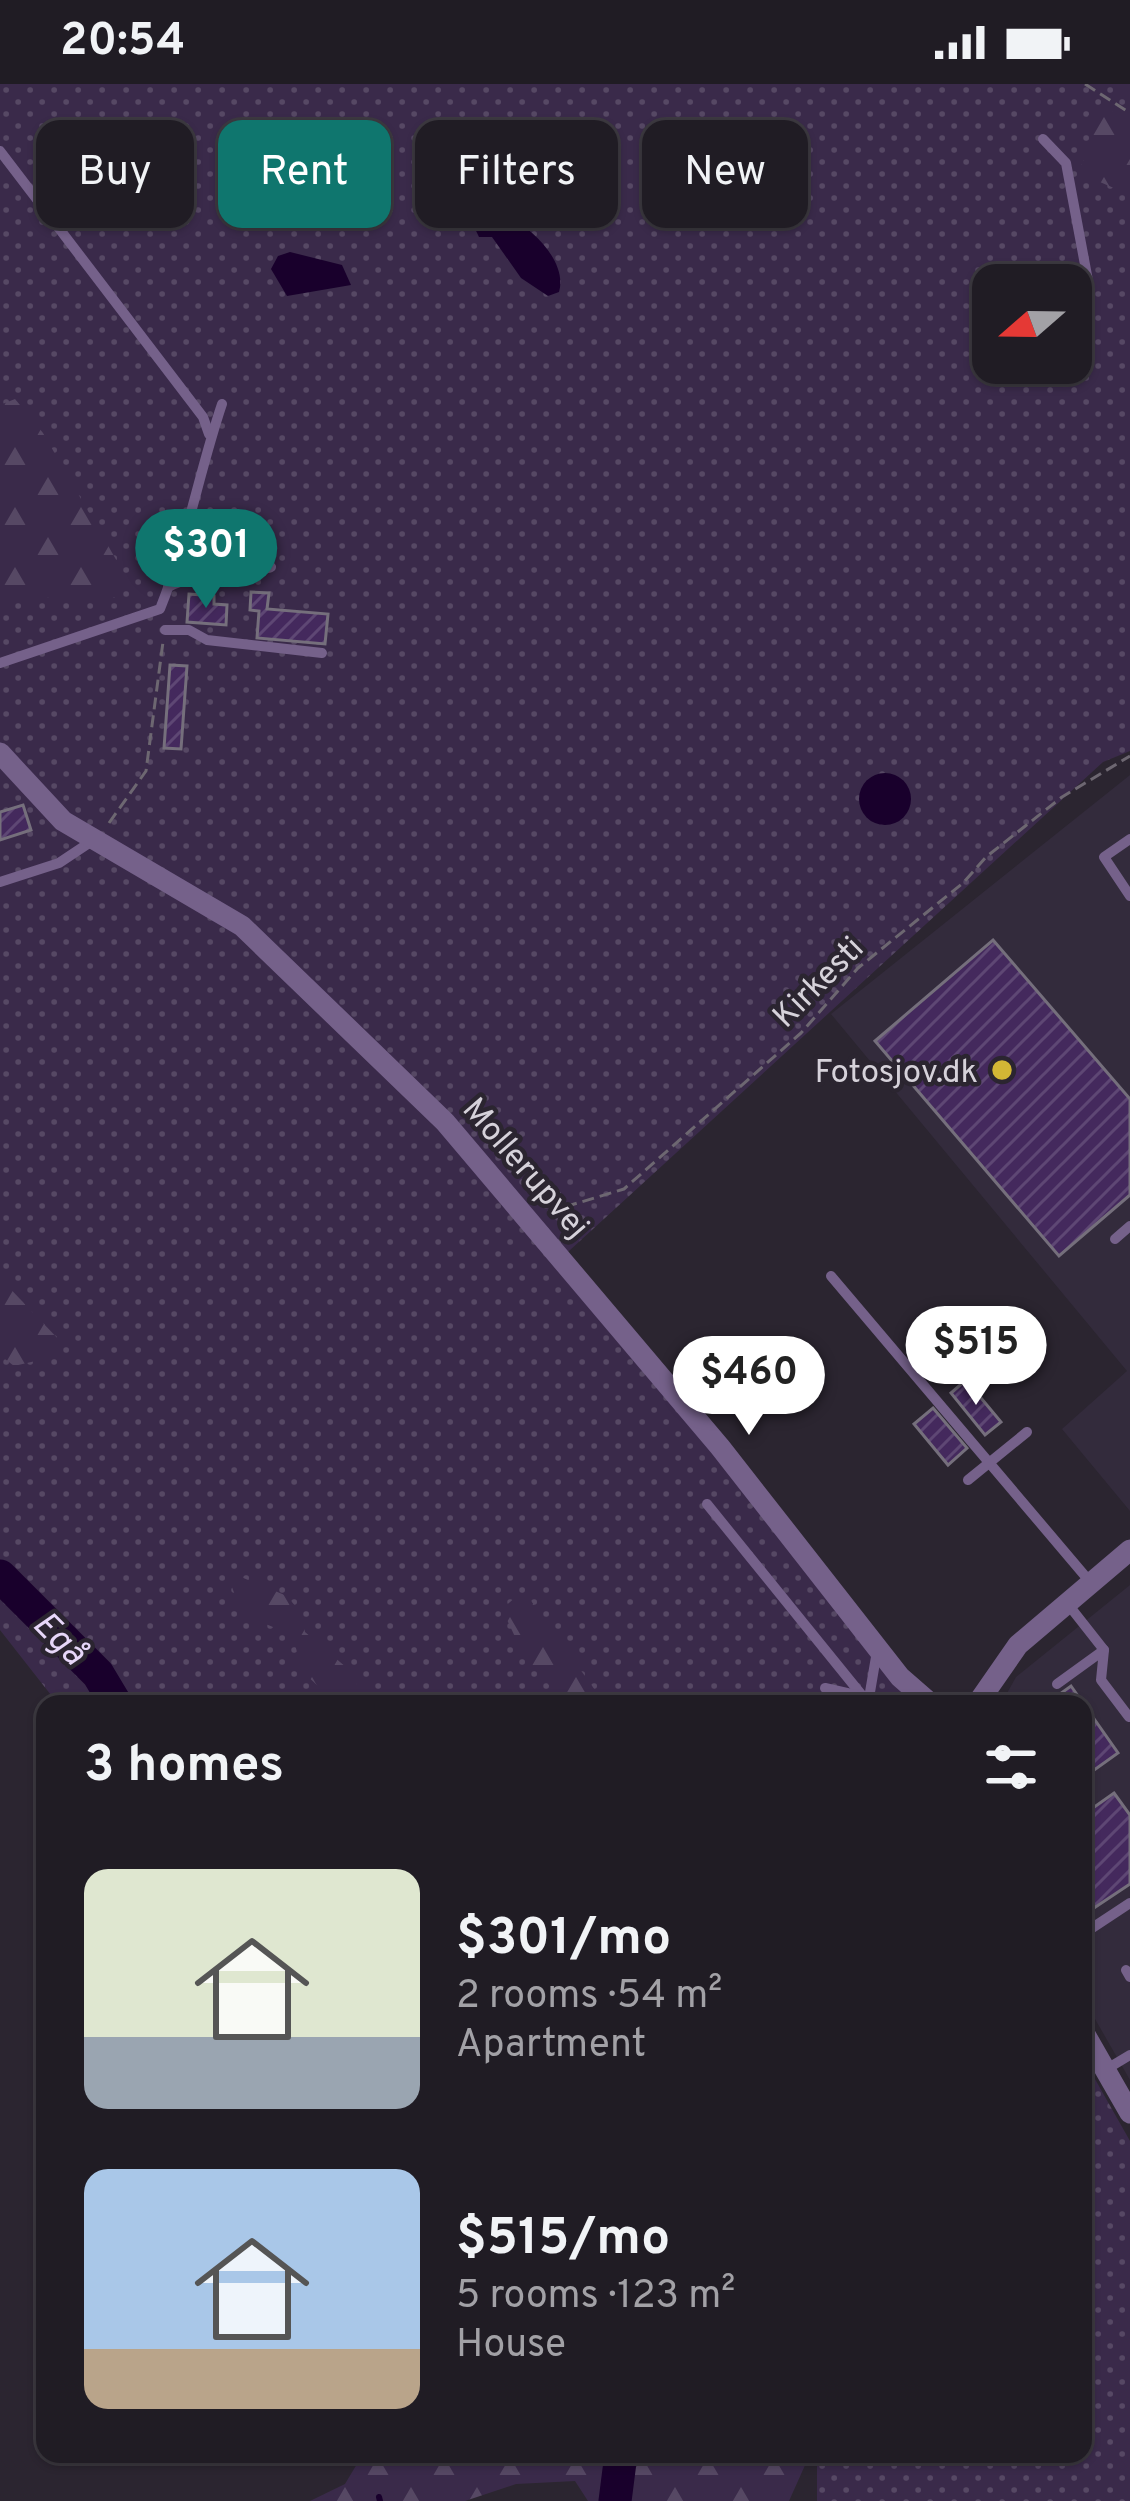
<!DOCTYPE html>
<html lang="en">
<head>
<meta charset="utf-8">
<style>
	body { margin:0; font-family:Overpass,sans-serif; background:#28252c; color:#f1f3f6; height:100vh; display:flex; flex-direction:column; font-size:45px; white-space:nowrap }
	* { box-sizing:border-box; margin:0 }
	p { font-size:39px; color:#a2a1a6 }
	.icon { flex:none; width:66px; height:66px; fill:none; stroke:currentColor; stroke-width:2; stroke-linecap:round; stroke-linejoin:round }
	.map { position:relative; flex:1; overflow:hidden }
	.side { position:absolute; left:36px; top:1611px; width:1056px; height:768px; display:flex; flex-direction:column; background:#201c24; border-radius:24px; box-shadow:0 3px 9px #0004,0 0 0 3px #3d3a41 }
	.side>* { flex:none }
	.top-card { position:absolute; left:36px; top:36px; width:1059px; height:108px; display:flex; gap:24px }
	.needle { width:78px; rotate:250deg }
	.tools { position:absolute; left:972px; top:180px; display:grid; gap:24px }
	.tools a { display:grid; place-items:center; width:120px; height:120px; border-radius:24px; background:#201c24; box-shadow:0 3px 9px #0004,0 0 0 3px #3d3a41; font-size:60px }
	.price { position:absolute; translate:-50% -102px; padding:0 27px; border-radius:42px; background:#fff; color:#222; font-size:39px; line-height:78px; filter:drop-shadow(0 3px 6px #0008) }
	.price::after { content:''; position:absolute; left:50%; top:72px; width:36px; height:27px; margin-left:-18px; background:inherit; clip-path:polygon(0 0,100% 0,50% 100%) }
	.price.active { background:#0f766e; color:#fff }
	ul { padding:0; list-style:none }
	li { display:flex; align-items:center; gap:36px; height:300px; padding:0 48px }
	li span { display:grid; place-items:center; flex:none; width:336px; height:240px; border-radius:24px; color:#555 }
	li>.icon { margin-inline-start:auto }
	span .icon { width:144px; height:144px; fill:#fffc; stroke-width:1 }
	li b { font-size:51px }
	h2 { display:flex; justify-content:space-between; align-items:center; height:144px; padding:0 48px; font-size:51px }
	.chip { padding:0 42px; border-radius:24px; background:#201c24; box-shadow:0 3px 9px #0004,0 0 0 3px #3d3a41; font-size:42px; line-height:108px }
	.chip.active { background:#0f766e; color:#fff }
	.status { display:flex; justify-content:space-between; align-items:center; height:84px; padding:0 60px; background:#201c24; direction:ltr }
	.status svg { height:33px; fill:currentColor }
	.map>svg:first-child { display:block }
</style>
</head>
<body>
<div class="status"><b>20:54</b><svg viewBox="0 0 49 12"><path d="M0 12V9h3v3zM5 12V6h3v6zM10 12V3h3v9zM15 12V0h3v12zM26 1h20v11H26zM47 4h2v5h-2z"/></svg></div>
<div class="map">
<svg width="1130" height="2417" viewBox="0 0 1130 2417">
	<defs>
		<pattern id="grass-dots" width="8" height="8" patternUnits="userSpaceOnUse" patternTransform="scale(3)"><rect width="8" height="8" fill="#3a2a4a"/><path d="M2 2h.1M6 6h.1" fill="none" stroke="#564864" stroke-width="1.8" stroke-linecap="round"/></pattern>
		<pattern id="forest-firs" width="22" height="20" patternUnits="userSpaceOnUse" patternTransform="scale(3)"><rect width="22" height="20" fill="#3a2a4a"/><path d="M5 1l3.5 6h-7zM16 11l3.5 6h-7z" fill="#564864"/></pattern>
		<pattern id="building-hatch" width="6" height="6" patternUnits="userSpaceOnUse" patternTransform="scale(3)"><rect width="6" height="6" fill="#44295d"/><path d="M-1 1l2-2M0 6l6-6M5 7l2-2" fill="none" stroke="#5e4774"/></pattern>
	</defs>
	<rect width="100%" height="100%" fill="#2b2530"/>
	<!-- built -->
	<g fill="#332b3c">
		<path d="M 1130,691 L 1130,1427 L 1062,1345 L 1127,1287 L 831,930 Z"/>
		<path d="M 1130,1501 L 1130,1996 L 1083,1914 L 1083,1620 L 1001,1620 L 1016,1593 Z"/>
	</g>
	<!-- grass -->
	<g fill="url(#grass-dots)" fill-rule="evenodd">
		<path d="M 0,0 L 1130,0 L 1130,667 L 1103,678 L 558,1177 L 916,1620 L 58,1620 L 0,1546 ZM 993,201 L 1071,201 L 1071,279 L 993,279 Z"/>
		<path d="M 1083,1974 L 1130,2057 L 1130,2417 L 817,2417 L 817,2370 L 1083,2370 Z"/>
	</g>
	<!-- forest -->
	<g fill="url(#forest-firs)">
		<path d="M 1101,20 L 1130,39 L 1130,111 L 1086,92 L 1080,83 L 1094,56 L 1088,32 Z"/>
		<path d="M 15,315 L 43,349 L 118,479 L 118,514 L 0,513 L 0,321 Z"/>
		<path d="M 0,1194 L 63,1260 L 57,1272 L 14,1282 L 0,1271 Z"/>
		<path d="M 241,1493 L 287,1512 L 301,1529 L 305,1548 L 347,1584 L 361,1607 L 354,1620 L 337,1620 L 302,1587 L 292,1549 C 266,1543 237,1528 231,1499 Z"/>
		<path d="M 517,1512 L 529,1514 L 605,1620 L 565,1620 L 523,1570 L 502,1525 Z"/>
		<path d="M 363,2370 L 810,2370 L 789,2417 L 588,2417 L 575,2397 L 516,2400 L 465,2417 L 310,2417 L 345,2400 Z"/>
	</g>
	<!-- water -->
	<g fill="#19002c">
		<path d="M 477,122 C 512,124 570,171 559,208 L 548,212 L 521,194 L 492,153 L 479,153 L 467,128 Z"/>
		<path d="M 290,168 L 342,181 L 351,201 L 287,212 L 271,185 L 278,172 Z"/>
		<circle cx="885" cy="715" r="26"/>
	</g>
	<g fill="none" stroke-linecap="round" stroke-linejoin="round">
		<!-- stream -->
		<g stroke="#19002c" stroke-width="6">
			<path d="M 357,2370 L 358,2372"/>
			<path d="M 379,2413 L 380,2417"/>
		</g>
		<!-- river -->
		<g stroke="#19002c" stroke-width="33">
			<path d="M 0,1492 L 98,1590 L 116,1620"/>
			<path d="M 615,2417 L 621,2370"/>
		</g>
	</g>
	<!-- building -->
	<g fill="url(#building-hatch)" stroke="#756f7c" stroke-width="3">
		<path d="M 251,508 L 269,509 L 267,525 L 328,530 L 325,560 L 257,554 L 259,527 L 250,526 Z"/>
		<path d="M 189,510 L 214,512 L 214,520 L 227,521 L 226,541 L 187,538 Z"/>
		<path d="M 170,581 L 187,582 L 181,665 L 164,664 Z"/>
		<path d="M 23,721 L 31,746 L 0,756 L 0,728 Z"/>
		<path d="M 993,856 L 1130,1015 L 1130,1111 L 1059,1172 L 875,957 Z"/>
		<path d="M 966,1296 L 1001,1338 L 985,1351 L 951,1309 Z"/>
		<path d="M 933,1324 L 967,1364 L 948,1381 L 914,1340 Z"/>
		<path d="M 1071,1602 L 1118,1669 L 1083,1694 L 1083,1620 L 1046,1620 Z"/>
		<path d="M 1114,1709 L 1130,1731 L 1130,1800 L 1085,1830 L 1083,1731 Z"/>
	</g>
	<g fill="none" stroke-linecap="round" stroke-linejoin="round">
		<!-- path -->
		<g stroke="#6d6771" stroke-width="3" stroke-dasharray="12 6" stroke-linecap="butt">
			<path d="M 1085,0 L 1130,29"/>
			<path d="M 109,739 L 146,687 L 163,558"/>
			<path d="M 548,1128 L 624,1105 L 801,949 L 858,884 L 963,799 L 986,773 L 1062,713 L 1130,672"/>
		</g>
		<!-- lane -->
		<g stroke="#75618a" stroke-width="10">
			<path d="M 1043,55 L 1066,79 L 1089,202"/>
			<path d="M 0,67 L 203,333 L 209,350"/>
			<path d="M 168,503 C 196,488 234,496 271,483"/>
			<path d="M 165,546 L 189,546 L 207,556 L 322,569"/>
			<path d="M 0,579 L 160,525 C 187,458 199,388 222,320"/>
			<path d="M 1130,755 L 1104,773 L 1130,812"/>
			<path d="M 0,798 L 59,779 L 92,757"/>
			<path d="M 1115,1155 L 1130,1142"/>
			<path d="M 831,1192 L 1091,1499"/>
			<path d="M 968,1396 L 1027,1348"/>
			<path d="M 707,1420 L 869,1620"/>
			<path d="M 1104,1566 L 1101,1596 L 1129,1633"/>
			<path d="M 1057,1600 L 1104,1566 L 1067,1519"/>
			<path d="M 825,1604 L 869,1614 L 877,1567"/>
			<path d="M 1083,1850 L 1130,1819"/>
			<path d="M 1126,1886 L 1130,1893"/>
			<path d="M 1105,1986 L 1130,1971"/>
		</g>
		<!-- street -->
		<g stroke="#75618a" stroke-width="21">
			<path d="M 0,669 L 63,737 L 242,842 L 445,1038 L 720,1363 L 900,1593 L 931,1620"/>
			<path d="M 977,1620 L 1018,1561 L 1130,1466"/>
			<path d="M 1083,1947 L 1130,2029"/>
		</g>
	</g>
	<!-- markers -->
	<circle fill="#d2b635" stroke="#2b2530" stroke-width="4.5" cx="1002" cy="986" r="12"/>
	<g text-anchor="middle" stroke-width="9" stroke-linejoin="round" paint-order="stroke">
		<!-- street labels -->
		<g font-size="33" fill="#d6d2da" stroke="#2b2530">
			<text transform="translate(817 897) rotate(-45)" y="12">Kirkesti</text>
			<text transform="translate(527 1083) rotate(49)" y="12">Mollerupvej</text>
		</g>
		<!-- poi labels -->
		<g font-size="33" fill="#d6d2da" stroke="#2b2530" text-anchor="end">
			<text x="978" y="998">Fotosjov.dk</text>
		</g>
		<!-- water labels -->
		<g font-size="36" font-style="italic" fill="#e7d7f9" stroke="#2b2530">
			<text transform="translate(61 1553) rotate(45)" y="13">Egå</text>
		</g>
	</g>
</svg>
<div class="tools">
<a><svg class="needle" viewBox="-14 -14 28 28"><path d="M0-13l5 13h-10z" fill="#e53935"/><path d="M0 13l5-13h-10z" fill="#a2a1a6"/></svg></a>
</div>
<b class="price active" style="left:206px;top:527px">$301</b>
<b class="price" style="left:976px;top:1324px">$515</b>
<b class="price" style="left:749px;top:1354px">$460</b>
<div class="top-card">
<a class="chip">Buy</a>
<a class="chip active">Rent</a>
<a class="chip">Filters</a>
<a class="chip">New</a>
</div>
<section class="side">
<h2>3 homes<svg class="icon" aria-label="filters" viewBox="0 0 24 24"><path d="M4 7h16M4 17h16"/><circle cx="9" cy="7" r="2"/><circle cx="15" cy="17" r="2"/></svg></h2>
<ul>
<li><span style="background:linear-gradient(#dfe7d0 70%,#9aa5b1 0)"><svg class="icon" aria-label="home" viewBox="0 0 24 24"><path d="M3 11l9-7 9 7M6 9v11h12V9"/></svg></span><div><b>$301/mo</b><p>2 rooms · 54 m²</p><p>Apartment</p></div></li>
<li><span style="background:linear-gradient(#a9c7e8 75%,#b9a48a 0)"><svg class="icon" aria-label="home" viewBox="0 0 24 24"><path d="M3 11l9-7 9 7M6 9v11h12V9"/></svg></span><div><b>$515/mo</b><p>5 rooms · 123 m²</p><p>House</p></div></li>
</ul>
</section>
</div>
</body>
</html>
